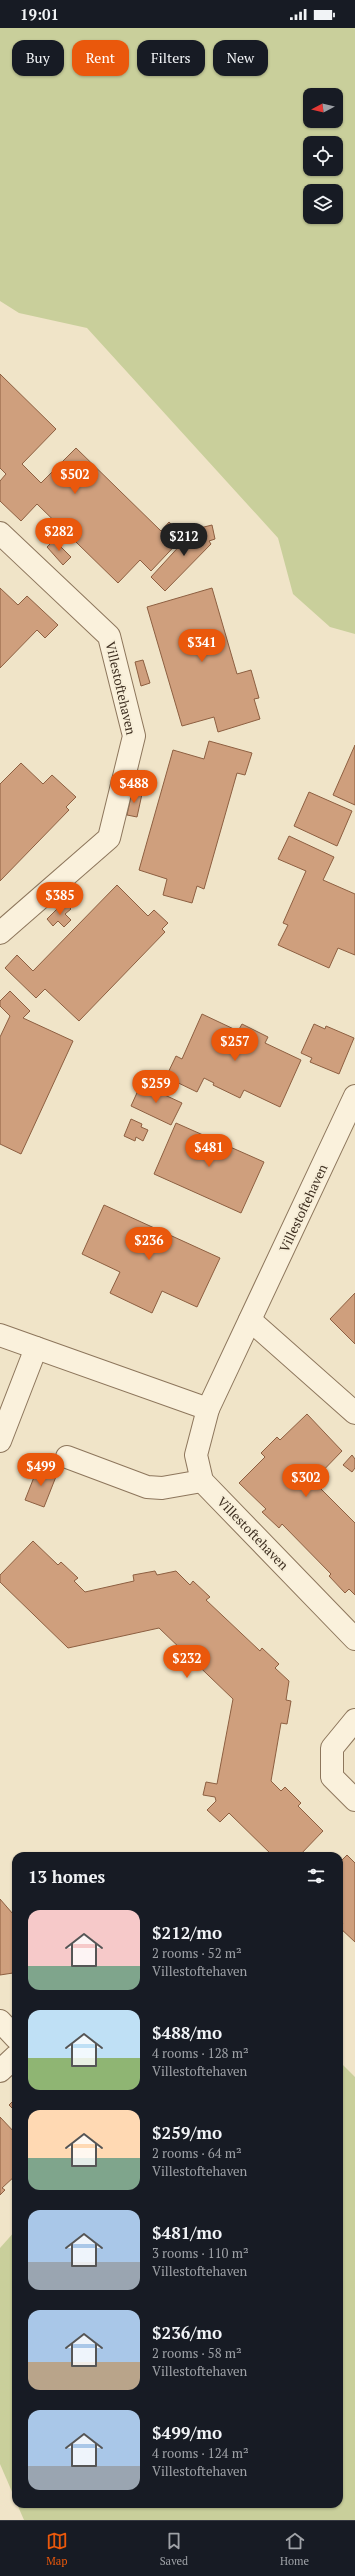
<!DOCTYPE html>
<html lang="en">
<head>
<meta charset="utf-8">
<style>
	body { margin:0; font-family:"PT Serif",serif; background:#20242c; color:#f1f3f6; height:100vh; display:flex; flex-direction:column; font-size:15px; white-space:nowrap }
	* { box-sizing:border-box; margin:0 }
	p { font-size:13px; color:#9ea1a6 }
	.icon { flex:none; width:22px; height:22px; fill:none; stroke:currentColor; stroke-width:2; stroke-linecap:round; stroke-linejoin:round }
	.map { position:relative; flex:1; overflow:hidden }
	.sheet { position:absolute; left:12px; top:1824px; width:331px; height:656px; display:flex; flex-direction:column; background:#171b24; border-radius:12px; box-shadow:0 1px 3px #0004 }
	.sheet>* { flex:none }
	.banner { position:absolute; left:12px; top:12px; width:331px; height:36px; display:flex; gap:8px }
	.needle { width:26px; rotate:263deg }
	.tools { position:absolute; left:303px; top:60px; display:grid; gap:8px }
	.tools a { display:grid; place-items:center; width:40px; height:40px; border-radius:8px; background:#171b24; box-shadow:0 1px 3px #0004; font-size:20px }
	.price { position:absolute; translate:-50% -34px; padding:0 9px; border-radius:14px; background:#ea580c; color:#fff; font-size:13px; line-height:26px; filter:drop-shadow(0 1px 2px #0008) }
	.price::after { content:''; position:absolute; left:50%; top:24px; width:12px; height:9px; margin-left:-6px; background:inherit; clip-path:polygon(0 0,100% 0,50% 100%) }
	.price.active { background:#222; color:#fff }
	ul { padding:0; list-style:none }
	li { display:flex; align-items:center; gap:12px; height:100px; padding:0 16px }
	li span { display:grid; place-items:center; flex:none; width:112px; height:80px; border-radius:12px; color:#555 }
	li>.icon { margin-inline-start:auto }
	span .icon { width:48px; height:48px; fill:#fffc; stroke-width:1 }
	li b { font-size:17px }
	h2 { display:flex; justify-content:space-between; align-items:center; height:48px; padding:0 16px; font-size:17px }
	.tag { padding:0 14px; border-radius:12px; background:#171b24; box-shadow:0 1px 3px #0004; font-size:14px; line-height:36px }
	.tag.active { background:#ea580c; color:#fff }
	.status { display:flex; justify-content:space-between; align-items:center; height:28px; padding:0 20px; background:#171b24; direction:ltr }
	.status svg { height:11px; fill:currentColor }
	.tabs { display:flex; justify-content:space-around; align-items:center; height:56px; border-top:1px solid #363941; background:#171b24; font-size:11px; color:#9ea1a6 }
	.tabs a { display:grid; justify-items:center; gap:2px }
	.tabs .active { color:#ea580c }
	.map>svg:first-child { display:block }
</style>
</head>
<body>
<div class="status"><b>19:01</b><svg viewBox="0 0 49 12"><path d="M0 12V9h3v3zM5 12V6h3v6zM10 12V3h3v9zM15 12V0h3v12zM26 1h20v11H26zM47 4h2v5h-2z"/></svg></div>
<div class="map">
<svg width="355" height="2492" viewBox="0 0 355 2492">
	<rect width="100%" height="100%" fill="#f0e4c8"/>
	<!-- green -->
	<g fill="#c9cf9b" fill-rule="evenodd">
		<path d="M 0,0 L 355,0 L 355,606 L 330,599 L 293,566 L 278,510 L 87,300 L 19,285 L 0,273 ZM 310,67 L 336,67 L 336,93 L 310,93 ZM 310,115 L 336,115 L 336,141 L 310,141 ZM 310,163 L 336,163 L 336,189 L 310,189 Z"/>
		<path d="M 339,2033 L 355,2049 L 355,2492 L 24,2492 L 17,2476 L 339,2476 Z"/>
		<path d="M 16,2202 L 16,2473 L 0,2436 L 0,2220 Z"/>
	</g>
	<!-- building -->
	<g fill="#cf9f7d" stroke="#8d5f41">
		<path d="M 0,346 L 56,401 L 22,436 L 41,455 L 76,420 L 161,503 L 169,494 L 184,508 L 151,543 L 140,532 L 118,555 L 37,476 L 21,493 L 0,473 L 0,453 L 6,446 L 0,440 Z"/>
		<path d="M 212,497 L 215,511 L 209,513 L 211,516 L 165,563 L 151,549 L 195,501 L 203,508 L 200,500 Z"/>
		<path d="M 54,512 L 71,529 L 63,537 L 47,519 Z"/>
		<path d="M 0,560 L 18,577 L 27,568 L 58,597 L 45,610 L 37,602 L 0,640 Z"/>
		<path d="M 212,560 L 237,646 L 251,642 L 259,670 L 254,671 L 260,691 L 218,704 L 214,689 L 182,698 L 147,579 Z"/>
		<path d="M 143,632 L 150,655 L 141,658 L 135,634 Z"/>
		<path d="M 209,713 L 252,725 L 245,747 L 237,745 L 204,861 L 197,858 L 192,875 L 163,867 L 167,851 L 139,842 L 173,722 L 204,731 Z"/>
		<path d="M 355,717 L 355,777 L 333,767 Z"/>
		<path d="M 21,735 L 43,756 L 52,747 L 76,769 L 66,779 L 69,782 L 0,853 L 0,756 Z"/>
		<path d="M 132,764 L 142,766 L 137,789 L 127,787 Z"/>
		<path d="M 309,764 L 352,783 L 337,818 L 294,798 Z"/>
		<path d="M 289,808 L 334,829 L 323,852 L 355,866 L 355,927 L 338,920 L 329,940 L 278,917 L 288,897 L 283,895 L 306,843 L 278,831 Z"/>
		<path d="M 117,857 L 148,888 L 154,882 L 168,895 L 162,901 L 165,904 L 79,993 L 45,961 L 36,970 L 5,940 L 17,927 L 33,943 Z"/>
		<path d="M 64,874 L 71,881 L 65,886 L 71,892 L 64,899 L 58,893 L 53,898 L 47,891 Z"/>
		<path d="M 10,963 L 30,983 L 23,990 L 73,1013 L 21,1126 L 0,1116 L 0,1009 L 10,988 L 0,978 L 0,973 Z"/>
		<path d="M 202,986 L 238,1003 L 242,996 L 268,1009 L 265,1015 L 301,1032 L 280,1079 L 244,1062 L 240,1070 L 213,1057 L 214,1055 L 204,1050 L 197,1064 L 166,1049 L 176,1028 L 182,1031 Z"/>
		<path d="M 314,996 L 325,1001 L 326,998 L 354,1010 L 339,1046 L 310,1034 L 312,1030 L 301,1025 Z"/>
		<path d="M 141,1056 L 182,1075 L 171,1097 L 131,1078 Z"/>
		<path d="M 131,1091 L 142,1096 L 141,1099 L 148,1102 L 143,1113 L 136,1109 L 135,1113 L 124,1108 Z"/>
		<path d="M 176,1095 L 264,1134 L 241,1185 L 154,1146 Z"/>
		<path d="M 104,1177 L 220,1230 L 197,1279 L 162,1263 L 152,1285 L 110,1265 L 120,1244 L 82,1226 Z"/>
		<path d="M 355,1265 L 355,1316 L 330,1291 Z"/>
		<path d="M 307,1386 L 342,1423 L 313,1453 L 355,1495 L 355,1567 L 349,1561 L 345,1565 L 329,1548 L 331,1546 L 282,1496 L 279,1500 L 262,1484 L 266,1481 L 239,1455 L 265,1429 L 261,1425 L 277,1409 L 280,1412 Z"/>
		<path d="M 352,1427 L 355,1431 L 355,1440 L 352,1444 L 343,1437 Z"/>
		<path d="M 38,1439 L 57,1446 L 44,1479 L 25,1472 Z"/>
		<path d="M 33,1513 L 58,1537 L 61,1534 L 78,1550 L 74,1553 L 85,1564 L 134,1553 L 133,1547 L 155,1543 L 157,1547 L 176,1543 L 190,1557 L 193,1553 L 210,1569 L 206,1572 L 260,1623 L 262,1620 L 279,1636 L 275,1640 L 289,1653 L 286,1672 L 291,1673 L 287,1696 L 281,1695 L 271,1753 L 281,1763 L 285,1759 L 301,1775 L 298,1778 L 323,1803 L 299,1828 L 273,1828 L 229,1785 L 220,1794 L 207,1782 L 216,1773 L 215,1769 L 203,1767 L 206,1754 L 217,1756 L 233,1671 L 159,1600 L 68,1620 L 0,1554 L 0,1547 Z"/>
		<path d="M 347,1827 L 355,1835 L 355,1914 L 339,1899 L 343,1896 L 339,1891 L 339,1835 Z"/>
		<path d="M 0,1871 L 13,1886 L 16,1885 L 16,1948 L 14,1948 L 13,1945 L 0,1947 Z"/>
		<path d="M 16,2070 L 16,2084 L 9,2077 Z"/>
		<path d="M 0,2089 L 16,2106 L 16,2147 L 2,2160 L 5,2162 L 0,2167 Z"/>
	</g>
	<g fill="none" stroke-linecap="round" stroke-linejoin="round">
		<defs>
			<path id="lane" d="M 67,1429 L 147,1459 L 162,1460 L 202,1453"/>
			<g id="street">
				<path d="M 0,505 L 109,608 L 134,708 L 109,810 L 0,905"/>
				<path d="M 250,1292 L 355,1385"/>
				<path d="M 0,1307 L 208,1381 L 355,1068"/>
				<path d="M 208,1381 L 196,1427 L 202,1453 L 355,1611"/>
				<path d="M 0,1413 L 36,1320"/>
				<path d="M 355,1692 L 332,1720 L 332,1749 L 355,1772"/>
				<path d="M 0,1993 L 16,2010"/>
				<path d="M 0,2043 L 16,2028"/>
			</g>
		</defs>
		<!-- lane casing -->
		<use href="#lane" stroke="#8d765c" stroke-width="24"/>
		<!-- street casing -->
		<use href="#street" stroke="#8d765c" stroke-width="24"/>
		<!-- lane -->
		<use href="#lane" stroke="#faf1dc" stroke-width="22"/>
		<!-- street -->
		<use href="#street" stroke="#faf1dc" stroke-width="22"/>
	</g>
	<g text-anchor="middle" stroke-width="4" stroke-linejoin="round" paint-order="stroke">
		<!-- street labels -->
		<g font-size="13" fill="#3d2e20" stroke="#f7eed8">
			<text transform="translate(121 660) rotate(77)" y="5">Villestoftehaven</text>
			<text transform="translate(303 1180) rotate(-65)" y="5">Villestoftehaven</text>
			<text transform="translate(253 1505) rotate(46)" y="5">Villestoftehaven</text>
		</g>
	</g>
</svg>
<div class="tools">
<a><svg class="needle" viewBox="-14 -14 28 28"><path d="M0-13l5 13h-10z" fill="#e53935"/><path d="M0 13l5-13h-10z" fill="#9ea1a6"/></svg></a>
<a><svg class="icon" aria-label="locate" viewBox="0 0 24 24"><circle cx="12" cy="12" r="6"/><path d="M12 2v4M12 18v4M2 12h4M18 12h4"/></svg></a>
<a><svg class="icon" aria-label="layers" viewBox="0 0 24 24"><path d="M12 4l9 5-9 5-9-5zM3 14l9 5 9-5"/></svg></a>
</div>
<b class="price" style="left:75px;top:467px">$502</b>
<b class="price" style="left:59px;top:524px">$282</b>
<b class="price active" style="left:184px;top:529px">$212</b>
<b class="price" style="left:202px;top:635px">$341</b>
<b class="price" style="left:134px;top:776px">$488</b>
<b class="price" style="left:60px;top:888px">$385</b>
<b class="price" style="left:235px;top:1034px">$257</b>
<b class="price" style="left:156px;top:1076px">$259</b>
<b class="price" style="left:209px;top:1140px">$481</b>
<b class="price" style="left:149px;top:1233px">$236</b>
<b class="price" style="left:41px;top:1459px">$499</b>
<b class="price" style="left:306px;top:1470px">$302</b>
<b class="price" style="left:187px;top:1651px">$232</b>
<div class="banner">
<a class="tag">Buy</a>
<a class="tag active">Rent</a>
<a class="tag">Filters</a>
<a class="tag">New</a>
</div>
<section class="sheet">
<h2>13 homes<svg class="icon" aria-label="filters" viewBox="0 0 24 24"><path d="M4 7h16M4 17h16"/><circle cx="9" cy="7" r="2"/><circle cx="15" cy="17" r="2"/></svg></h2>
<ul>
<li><span style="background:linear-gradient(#f6c9c9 70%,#7fa58c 0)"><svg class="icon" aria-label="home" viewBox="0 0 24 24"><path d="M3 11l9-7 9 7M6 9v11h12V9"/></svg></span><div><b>$212/mo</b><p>2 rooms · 52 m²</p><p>Villestoftehaven</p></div></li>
<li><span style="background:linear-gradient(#bfe0f5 60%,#8fb573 0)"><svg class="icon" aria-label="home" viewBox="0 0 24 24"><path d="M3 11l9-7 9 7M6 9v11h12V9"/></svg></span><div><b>$488/mo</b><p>4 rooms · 128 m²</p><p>Villestoftehaven</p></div></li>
<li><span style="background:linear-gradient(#ffd9b3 60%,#7fa58c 0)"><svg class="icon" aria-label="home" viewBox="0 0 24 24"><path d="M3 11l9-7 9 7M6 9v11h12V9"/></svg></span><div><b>$259/mo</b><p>2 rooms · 64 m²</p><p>Villestoftehaven</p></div></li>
<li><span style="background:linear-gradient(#a9c7e8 65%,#9aa5b1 0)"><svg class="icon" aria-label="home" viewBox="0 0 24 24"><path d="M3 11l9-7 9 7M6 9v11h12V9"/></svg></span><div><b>$481/mo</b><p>3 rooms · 110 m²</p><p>Villestoftehaven</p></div></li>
<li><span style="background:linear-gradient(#a9c7e8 65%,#b9a48a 0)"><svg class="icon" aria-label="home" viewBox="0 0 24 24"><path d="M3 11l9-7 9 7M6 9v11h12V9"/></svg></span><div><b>$236/mo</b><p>2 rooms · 58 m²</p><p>Villestoftehaven</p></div></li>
<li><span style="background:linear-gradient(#a9c7e8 70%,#9aa5b1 0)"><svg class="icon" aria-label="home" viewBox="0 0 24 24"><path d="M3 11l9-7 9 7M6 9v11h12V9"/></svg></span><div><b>$499/mo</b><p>4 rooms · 124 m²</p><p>Villestoftehaven</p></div></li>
</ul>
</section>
</div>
<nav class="tabs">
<a class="active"><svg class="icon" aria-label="map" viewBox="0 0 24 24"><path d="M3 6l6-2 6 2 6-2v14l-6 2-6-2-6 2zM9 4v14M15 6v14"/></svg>Map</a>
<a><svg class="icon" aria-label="saved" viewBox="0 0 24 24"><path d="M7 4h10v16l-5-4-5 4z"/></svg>Saved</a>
<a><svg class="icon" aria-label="home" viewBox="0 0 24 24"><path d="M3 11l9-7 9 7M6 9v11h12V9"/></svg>Home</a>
</nav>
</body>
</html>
